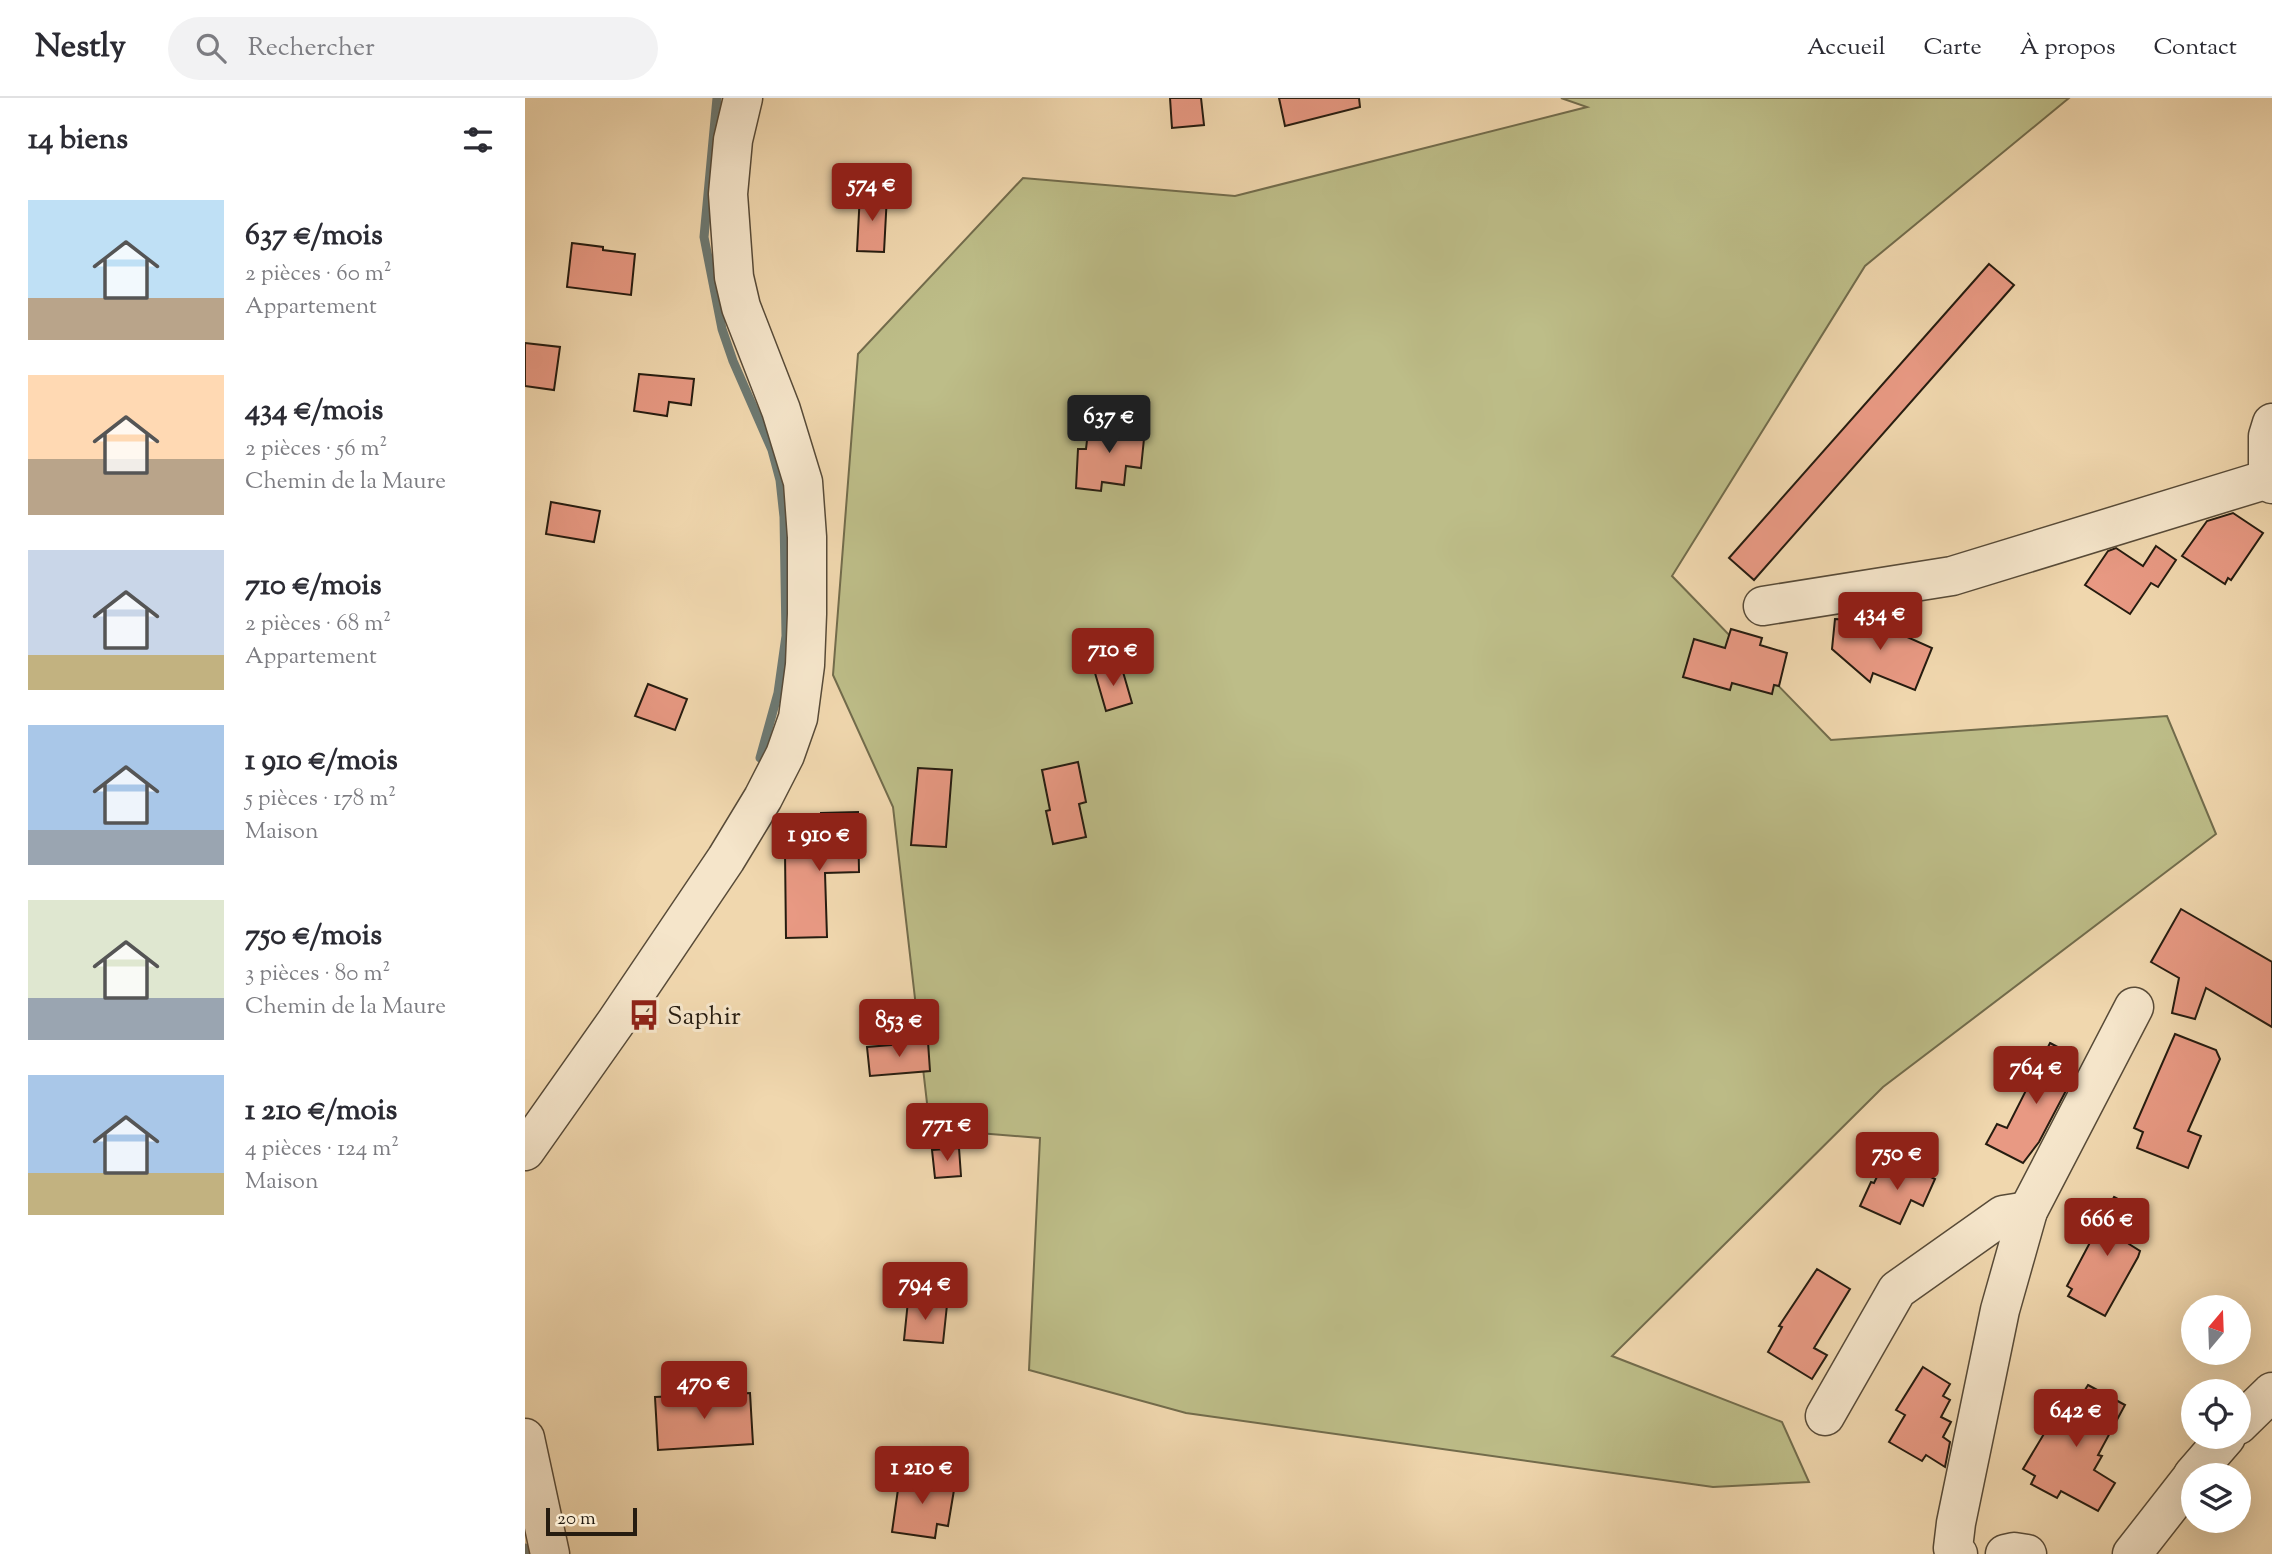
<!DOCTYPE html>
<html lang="fr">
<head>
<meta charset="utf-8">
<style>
	body { margin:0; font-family:"Sorts Mill Goudy",serif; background:#f2f2f3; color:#2b2b33; height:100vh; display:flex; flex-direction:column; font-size:26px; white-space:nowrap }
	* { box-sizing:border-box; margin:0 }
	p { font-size:23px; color:#7c7c81 }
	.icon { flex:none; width:38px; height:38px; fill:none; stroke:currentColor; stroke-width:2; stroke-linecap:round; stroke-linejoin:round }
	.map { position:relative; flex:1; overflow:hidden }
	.details { display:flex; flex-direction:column; background:#fff; width:525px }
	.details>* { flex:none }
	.needle { width:46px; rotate:19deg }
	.tools { position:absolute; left:1656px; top:1197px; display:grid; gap:14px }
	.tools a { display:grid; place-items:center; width:70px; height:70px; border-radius:50%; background:#fff; box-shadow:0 7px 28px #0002; font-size:35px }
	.scale { position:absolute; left:21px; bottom:18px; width:91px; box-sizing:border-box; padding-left:7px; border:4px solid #261c10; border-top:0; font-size:19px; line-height:24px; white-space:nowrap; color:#261c10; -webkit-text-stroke:5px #f5e5ca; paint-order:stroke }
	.price { position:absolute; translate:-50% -60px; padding:0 16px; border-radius:7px; background:#8f2418; color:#fff; font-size:23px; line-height:46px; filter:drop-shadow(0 2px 4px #0008) }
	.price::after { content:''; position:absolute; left:50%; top:42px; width:21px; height:16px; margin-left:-10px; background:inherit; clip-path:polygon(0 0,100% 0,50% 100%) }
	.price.current { background:#222; color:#fff }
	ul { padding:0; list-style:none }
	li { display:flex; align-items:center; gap:21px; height:175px; padding:0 28px }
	li span { display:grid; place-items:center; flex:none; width:196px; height:140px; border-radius:0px; color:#555 }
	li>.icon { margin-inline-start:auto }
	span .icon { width:84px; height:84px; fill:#fffc; stroke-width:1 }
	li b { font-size:30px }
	h2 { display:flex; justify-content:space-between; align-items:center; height:84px; padding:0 28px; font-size:30px }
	header { display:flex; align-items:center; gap:42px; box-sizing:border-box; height:98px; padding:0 35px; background:#fff; border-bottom:2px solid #e1e1e2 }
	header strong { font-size:33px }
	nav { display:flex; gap:38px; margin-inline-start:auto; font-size:24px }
	.search { width:490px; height:63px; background:#f2f2f3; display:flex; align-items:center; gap:18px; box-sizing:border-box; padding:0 24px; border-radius:38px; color:#7c7c81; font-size:26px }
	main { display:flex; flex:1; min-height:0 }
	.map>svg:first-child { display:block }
</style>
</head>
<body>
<header>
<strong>Nestly</strong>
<div class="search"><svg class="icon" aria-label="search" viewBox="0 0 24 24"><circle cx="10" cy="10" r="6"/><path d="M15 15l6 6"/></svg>Rechercher</div>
<nav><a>Accueil</a><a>Carte</a><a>À propos</a><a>Contact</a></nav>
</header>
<main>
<section class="details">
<h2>14 biens<svg class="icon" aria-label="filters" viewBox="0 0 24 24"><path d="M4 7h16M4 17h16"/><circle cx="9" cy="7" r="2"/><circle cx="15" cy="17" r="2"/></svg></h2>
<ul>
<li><span style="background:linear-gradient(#bfe0f5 70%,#b9a48a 0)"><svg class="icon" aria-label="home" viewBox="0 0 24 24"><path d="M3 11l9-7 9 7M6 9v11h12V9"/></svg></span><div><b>637 €/mois</b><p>2 pièces · 60 m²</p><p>Appartement</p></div></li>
<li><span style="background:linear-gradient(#ffd9b3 60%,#b9a48a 0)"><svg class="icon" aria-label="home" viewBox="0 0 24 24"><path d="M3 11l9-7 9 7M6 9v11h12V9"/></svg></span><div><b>434 €/mois</b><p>2 pièces · 56 m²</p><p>Chemin de la Maure</p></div></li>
<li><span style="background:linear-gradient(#c9d6e8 75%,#c2b280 0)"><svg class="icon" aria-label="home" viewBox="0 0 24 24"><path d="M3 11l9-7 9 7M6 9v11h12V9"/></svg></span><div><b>710 €/mois</b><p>2 pièces · 68 m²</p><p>Appartement</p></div></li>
<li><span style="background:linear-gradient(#a9c7e8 75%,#9aa5b1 0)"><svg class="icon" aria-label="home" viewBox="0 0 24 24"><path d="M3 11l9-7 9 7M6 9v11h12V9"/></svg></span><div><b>1 910 €/mois</b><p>5 pièces · 178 m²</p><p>Maison</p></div></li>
<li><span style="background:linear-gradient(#dfe7d0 70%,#9aa5b1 0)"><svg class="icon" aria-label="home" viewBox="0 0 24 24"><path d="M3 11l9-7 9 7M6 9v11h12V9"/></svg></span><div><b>750 €/mois</b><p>3 pièces · 80 m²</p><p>Chemin de la Maure</p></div></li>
<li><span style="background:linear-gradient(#a9c7e8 70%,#c2b280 0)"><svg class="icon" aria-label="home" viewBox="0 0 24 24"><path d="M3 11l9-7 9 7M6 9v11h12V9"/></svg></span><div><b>1 210 €/mois</b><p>4 pièces · 124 m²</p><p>Maison</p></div></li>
</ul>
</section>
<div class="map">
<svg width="1747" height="1456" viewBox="0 0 1747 1456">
	<rect width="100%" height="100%" fill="#f0d7ae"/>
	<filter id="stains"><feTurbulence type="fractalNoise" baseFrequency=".00286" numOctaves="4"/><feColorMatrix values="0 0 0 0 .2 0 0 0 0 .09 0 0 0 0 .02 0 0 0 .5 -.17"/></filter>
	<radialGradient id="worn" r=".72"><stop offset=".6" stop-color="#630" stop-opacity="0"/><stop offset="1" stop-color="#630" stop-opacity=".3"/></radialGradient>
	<!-- green -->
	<path fill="#bdbd88" stroke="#726c4c" stroke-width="2" d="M 1036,0 L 1544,0 L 1340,168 L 1147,478 L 1306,642 L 1642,618 L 1691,736 L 1358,989 L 1087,1258 L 1257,1324 L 1284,1384 L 1188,1389 L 661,1315 L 504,1272 L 515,1040 L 405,1031 L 368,709 L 308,577 L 333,256 L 498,80 L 710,98 L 1062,9 Z"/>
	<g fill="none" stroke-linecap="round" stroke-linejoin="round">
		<!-- stream -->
		<g stroke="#6d7972" stroke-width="9">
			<path d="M 192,0 L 179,139 L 197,231 L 208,263 L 247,352 L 255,382 L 259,419 L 261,538 L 253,595 L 235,660"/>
			<path d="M 0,1450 L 0,1456"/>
		</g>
	</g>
	<!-- building -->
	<g fill="#e89983" stroke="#261c10" stroke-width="2">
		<path d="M 645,0 L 676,0 L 679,27 L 647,30 Z"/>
		<path d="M 754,0 L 834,0 L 835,9 L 760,28 Z"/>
		<path d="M 335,95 L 362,97 L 359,154 L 332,153 Z"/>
		<path d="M 47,145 L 78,149 L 78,152 L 110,156 L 106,197 L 42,189 Z"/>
		<path d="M 1464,166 L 1489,187 L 1229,482 L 1204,460 Z"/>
		<path d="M 0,245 L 35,249 L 29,292 L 0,288 Z"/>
		<path d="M 114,276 L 169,281 L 166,307 L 144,304 L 142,318 L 109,313 Z"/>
		<path d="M 564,325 L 620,331 L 616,370 L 601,368 L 599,387 L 577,384 L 576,393 L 551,390 L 553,351 L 561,351 Z"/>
		<path d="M 26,404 L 75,413 L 69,444 L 21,436 Z"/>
		<path d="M 1708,415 L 1738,435 L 1706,482 L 1703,480 L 1700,486 L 1657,458 L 1682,423 Z"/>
		<path d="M 1631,448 L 1651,462 L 1633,489 L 1626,485 L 1605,516 L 1560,487 L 1583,453 L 1591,450 L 1618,468 Z"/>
		<path d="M 1310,521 L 1330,522 L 1383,535 L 1382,539 L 1407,550 L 1390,592 L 1348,575 L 1345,584 L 1307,551 Z"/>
		<path d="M 1206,531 L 1237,540 L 1235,547 L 1262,555 L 1254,588 L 1249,587 L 1247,596 L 1207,585 L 1205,592 L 1158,579 L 1169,541 L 1200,550 Z"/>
		<path d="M 596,567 L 607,605 L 581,613 L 570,575 Z"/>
		<path d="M 123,586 L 162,601 L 150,632 L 110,618 Z"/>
		<path d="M 553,664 L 561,704 L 554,706 L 561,739 L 528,746 L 521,713 L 525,712 L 517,672 Z"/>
		<path d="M 393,670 L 427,672 L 421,749 L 386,747 Z"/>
		<path d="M 333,714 L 334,774 L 300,775 L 302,839 L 261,840 L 260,754 L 276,754 L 276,739 L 296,739 L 296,715 Z"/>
		<path d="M 1656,811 L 1747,864 L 1747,929 L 1681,890 L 1670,921 L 1647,915 L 1654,880 L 1626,864 Z"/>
		<path d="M 1650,936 L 1691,952 L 1695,961 L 1663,1033 L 1676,1038 L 1663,1070 L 1612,1050 L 1618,1034 L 1609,1030 Z"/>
		<path d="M 403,944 L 405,973 L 345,978 L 342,949 Z"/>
		<path d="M 1525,945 L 1550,958 L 1544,987 L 1514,1044 L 1498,1065 L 1461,1046 L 1472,1026 L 1482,1030 Z"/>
		<path d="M 434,1050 L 436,1078 L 410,1080 L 407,1052 Z"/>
		<path d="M 1359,1064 L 1382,1075 L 1385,1069 L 1410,1081 L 1398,1108 L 1386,1102 L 1375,1126 L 1335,1108 L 1346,1084 L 1349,1085 Z"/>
		<path d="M 1589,1099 L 1621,1116 L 1604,1146 L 1615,1153 L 1613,1159 L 1580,1218 L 1543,1198 L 1547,1191 L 1542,1188 Z"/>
		<path d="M 1292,1171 L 1325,1191 L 1289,1250 L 1302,1257 L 1287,1281 L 1243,1254 L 1257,1229 L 1254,1228 Z"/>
		<path d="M 383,1203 L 422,1207 L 418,1245 L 379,1242 Z"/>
		<path d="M 1398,1269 L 1425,1286 L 1418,1298 L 1425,1302 L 1416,1319 L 1426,1324 L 1418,1339 L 1425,1344 L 1420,1369 L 1401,1357 L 1397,1363 L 1364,1344 L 1380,1317 L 1371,1312 Z"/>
		<path d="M 1563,1287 L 1600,1307 L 1573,1357 L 1577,1358 L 1569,1372 L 1590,1385 L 1573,1413 L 1536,1393 L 1532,1400 L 1506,1386 L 1510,1378 L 1498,1371 L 1535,1309 L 1542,1313 L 1551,1297 L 1555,1300 Z"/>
		<path d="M 225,1295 L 228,1346 L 133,1352 L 130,1299 Z"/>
		<path d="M 375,1377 L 430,1386 L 423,1428 L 412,1426 L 410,1440 L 367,1434 Z"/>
	</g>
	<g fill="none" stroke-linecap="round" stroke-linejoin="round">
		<defs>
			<g id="minor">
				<path d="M 1747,325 L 1743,338 L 1743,381 L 1747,386"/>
				<path d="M 1238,508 L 1427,478 L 1743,381"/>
				<path d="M 0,1053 L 91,924 L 201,761 L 238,700 L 260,657 L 273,620 L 280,567 L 282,516 L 282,439 L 278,384 L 256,312 L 216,209 L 209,179 L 203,96 L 208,42 L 218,0"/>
				<path d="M 1300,1318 L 1372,1192 L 1478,1117 L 1503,1113"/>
				<path d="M 1713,1327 L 1747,1294"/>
				<path d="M 0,1340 L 25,1456"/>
				<path d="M 1668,1377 L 1701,1339"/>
				<path d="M 1433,1456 L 1428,1450 L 1431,1425 L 1475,1212 L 1503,1113 L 1609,909"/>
				<path d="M 1480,1456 L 1489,1454 L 1502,1456"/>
				<path d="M 1607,1456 L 1668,1378"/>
			</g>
		</defs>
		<!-- minor casing -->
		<use href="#minor" stroke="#584b38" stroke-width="41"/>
		<!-- minor -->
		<use href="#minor" stroke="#f5e5ca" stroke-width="38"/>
	</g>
	<!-- icons -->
	<defs>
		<symbol id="bus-bare" viewBox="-9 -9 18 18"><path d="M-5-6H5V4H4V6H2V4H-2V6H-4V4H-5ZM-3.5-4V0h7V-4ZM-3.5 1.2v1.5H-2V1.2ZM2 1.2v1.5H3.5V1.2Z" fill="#8f2418" stroke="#f5e5ca" stroke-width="2.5" paint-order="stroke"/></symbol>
	</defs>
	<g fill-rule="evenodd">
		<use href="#bus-bare" x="97" y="895" width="44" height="44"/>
	</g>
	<g text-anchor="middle" stroke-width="6" stroke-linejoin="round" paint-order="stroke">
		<!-- poi labels -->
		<g font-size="26" fill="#261c10" stroke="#f5e5ca" text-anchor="start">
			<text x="142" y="926">Saphir</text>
		</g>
	</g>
	<rect width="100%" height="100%" filter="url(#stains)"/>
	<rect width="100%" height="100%" fill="url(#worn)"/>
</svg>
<div class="tools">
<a><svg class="needle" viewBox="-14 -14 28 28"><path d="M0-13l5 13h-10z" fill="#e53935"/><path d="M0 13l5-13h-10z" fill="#7c7c81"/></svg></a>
<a><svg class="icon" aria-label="locate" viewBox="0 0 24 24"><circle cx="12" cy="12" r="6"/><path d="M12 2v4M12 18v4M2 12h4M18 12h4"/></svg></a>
<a><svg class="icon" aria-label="layers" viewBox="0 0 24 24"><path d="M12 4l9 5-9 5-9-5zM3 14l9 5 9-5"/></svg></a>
</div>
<div class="scale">20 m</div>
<b class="price" style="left:347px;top:125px">574 €</b>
<b class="price current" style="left:584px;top:357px">637 €</b>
<b class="price" style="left:1355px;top:554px">434 €</b>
<b class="price" style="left:588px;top:590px">710 €</b>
<b class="price" style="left:294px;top:775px">1 910 €</b>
<b class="price" style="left:374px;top:961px">853 €</b>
<b class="price" style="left:1511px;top:1008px">764 €</b>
<b class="price" style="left:422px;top:1065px">771 €</b>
<b class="price" style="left:1372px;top:1094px">750 €</b>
<b class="price" style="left:1582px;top:1160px">666 €</b>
<b class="price" style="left:400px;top:1224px">794 €</b>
<b class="price" style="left:179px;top:1323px">470 €</b>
<b class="price" style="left:1551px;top:1351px">642 €</b>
<b class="price" style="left:397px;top:1408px">1 210 €</b>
</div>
</main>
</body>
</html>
